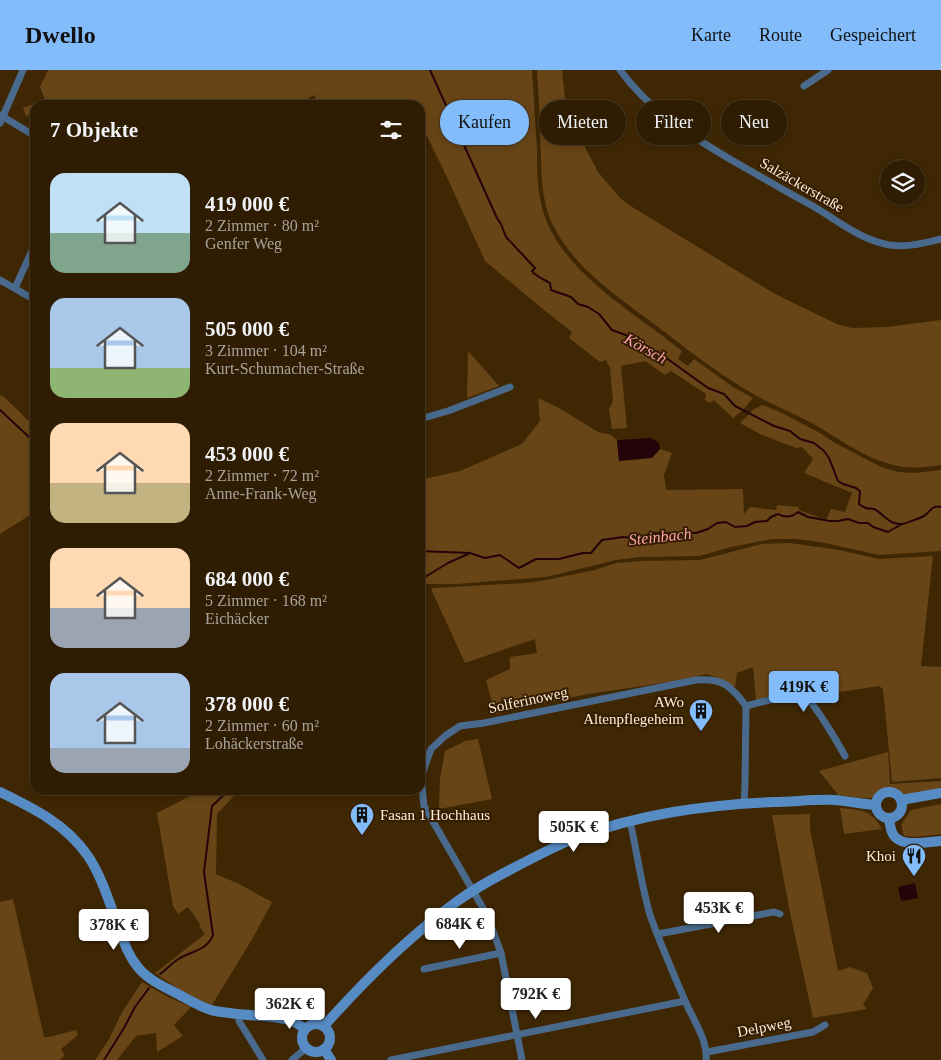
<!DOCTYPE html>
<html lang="de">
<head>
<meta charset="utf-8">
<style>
	body { margin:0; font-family:Georgia,serif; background:#37260d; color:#f1f3f6; height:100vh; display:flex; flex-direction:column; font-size:19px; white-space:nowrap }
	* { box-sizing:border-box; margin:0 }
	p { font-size:16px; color:#a7a29a }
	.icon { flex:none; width:28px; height:28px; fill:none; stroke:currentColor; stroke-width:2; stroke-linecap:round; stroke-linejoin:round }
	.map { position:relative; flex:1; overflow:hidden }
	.panel { position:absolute; left:30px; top:30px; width:395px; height:695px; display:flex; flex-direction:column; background:#2f1d03; border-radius:15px; box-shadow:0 2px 8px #0003,0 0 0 1px #4a3b25 }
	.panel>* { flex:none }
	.banner { position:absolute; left:440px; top:30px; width:425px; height:45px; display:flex; gap:10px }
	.fabs { position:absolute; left:880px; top:90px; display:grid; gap:10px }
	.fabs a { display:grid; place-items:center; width:45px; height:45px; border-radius:50%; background:#2f1d03; box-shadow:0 2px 8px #0003,0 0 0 1px #4a3b25; font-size:25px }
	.price { position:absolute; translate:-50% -42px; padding:0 11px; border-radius:5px; background:#fff; color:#222; font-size:16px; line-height:32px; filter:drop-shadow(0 1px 2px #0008) }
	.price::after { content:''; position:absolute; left:50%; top:30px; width:15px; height:11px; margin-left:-8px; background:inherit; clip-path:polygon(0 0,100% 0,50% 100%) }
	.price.active { background:#82bcfa; color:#111 }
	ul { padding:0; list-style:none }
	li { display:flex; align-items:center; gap:15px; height:125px; padding:0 20px }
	li span { display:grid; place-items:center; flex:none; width:140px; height:100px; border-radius:15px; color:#555 }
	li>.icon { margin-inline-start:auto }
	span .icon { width:60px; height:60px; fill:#fffc; stroke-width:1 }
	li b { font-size:21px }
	h2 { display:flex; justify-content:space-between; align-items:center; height:60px; padding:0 20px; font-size:21px }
	.tag { padding:0 18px; border-radius:22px; background:#2f1d03; box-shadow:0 2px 8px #0003,0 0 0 1px #4a3b25; font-size:18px; line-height:45px }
	.tag.active { background:#82bcfa; color:#111 }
	header { display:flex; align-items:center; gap:30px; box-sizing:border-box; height:70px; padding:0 25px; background:#82bcfa; color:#111 }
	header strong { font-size:24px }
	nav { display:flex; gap:28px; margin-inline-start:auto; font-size:18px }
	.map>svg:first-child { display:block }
</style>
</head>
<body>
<header>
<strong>Dwello</strong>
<nav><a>Karte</a><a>Route</a><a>Gespeichert</a></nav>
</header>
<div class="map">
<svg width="941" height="990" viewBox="0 0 941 990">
	<rect width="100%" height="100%" fill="#3f2704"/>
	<!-- green -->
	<g fill="#684516">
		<path d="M 48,0 L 532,0 C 534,27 535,53 537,80 C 537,97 537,116 541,133 C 554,198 634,242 682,281 L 678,289 L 688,296 L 694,289 L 733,317 L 753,328 L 743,340 L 733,348 L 714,330 L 710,333 L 705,330 L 706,324 L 671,301 L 665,305 L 645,291 L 621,296 L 627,358 L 612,359 L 609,339 L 613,331 L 610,298 L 606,290 L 600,292 L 569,268 L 572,262 L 544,240 L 485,191 L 445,103 L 420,52 L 420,35 L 320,35 L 314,25 L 297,35 L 35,35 L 35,50 L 31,51 L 29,45 L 26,46 L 23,38 L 45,30 L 40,17 Z"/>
		<path d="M 537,0 L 562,0 L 567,48 L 570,49 L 598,102 L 620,128 L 629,135 L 775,224 L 839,255 L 852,258 L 887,257 L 941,250 L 941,395 C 924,398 906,399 889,394 C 865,387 843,372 822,359 C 801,346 777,337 755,325 C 722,306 692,283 662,260 C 623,230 577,202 554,157 C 539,129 542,94 540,64 C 540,43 538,21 537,0 Z"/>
		<path d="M 468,281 L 499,316 L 467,328 Z"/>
		<path d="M 0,325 L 4,327 L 35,357 L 35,442 L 0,464 Z"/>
		<path d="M 538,328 L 559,338 L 598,362 L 611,365 L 617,370 L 619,391 L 657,383 L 660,379 L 672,383 L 664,405 L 666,420 L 743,419 L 744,444 L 750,437 L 776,440 L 777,435 L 799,437 L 799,440 L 826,450 L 831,439 L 845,442 L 852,423 L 804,403 L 813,389 L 802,377 L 796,378 L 760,364 L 740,353 L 754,339 L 763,335 L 782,343 L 820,363 L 835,373 L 881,397 L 898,402 L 915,403 L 941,400 L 941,481 L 879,485 L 825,473 L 797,469 L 772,469 L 731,477 L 699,486 L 640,487 L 616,490 L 546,507 L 456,514 L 420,514 L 420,410 L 460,401 L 522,374 L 540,351 Z"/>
		<path d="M 789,473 L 839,480 L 879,489 L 933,486 L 921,596 L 941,597 L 941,708 L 892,712 L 883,619 L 879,616 L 820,625 L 812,617 L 756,630 L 753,597 L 737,603 L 735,617 L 721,609 L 707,604 L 669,612 L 588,624 L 495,644 L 486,610 L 510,599 L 510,587 L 537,583 L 535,569 L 465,593 L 431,519 L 433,518 L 526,513 L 546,510 L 595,500 L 616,493 L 641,491 L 700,490 L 762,474 Z"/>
		<path d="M 478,669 L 492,729 L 439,739 L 440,709 L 445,681 L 465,671 Z"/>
		<path d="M 888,682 L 890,714 L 941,711 L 941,719 L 903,725 C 886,712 882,727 870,728 C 859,728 848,726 838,725 L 836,722 L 819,701 Z"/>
		<path d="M 197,720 L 265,720 L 262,724 L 234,726 L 217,744 L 216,804 L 239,814 L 272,832 L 254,866 L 212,935 C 191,927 173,916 155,903 L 205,864 L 199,856 L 200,854 L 188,837 L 178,844 L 173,836 L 157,743 L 196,723 Z"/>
		<path d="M 941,734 L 941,764 L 915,767 L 904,766 L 901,755 L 911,740 Z"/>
		<path d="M 840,738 C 860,740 871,739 882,759 L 844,764 Z"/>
		<path d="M 810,744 L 810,759 L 838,901 L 850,897 L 867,903 L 873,918 L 863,935 L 867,939 L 813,948 L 790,843 L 772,745 Z"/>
		<path d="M 13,829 L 44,967 L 49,967 L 76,960 L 78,965 L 61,979 L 65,986 L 59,990 L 0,990 L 0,832 Z"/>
		<path d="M 142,912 L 166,926 L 191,937 L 174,955 L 183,966 L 157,982 L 156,963 L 136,966 L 117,990 L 95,990 L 109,969 L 122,942 Z"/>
	</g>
	<!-- water -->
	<g fill="#25030a">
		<path d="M 651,368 L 659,373 L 660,379 L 652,388 L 619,391 L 617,370 Z"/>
		<path d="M 915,813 L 918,828 L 901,831 L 898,817 Z"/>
	</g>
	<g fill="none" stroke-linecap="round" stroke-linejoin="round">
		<!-- stream -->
		<g stroke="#25030a" stroke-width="2">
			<path d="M 430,0 L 497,148 L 501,154 L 506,167 L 535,198 L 532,201 C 535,206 545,210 550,213 L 551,220 L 571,227 L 578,234 L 588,237 L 599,244 L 612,260 L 631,267 L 641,276 L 658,282 L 708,318 L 724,324 L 735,336 L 774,356 L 790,361 L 800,369 L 814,373 L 824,381 L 829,388 L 838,411 L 843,414 L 856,418 L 860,421 L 859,434 C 860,435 865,438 866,438 C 869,439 871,438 874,439 C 884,444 889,455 902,454 C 905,454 922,447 924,446 C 931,441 932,435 941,437"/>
			<path d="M 0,340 L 29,367 L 35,369"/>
			<path d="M 420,481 L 470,483 L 485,488 L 500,485 L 519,498 L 536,489 L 559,489 L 583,483 L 591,483 L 602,470 L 623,467 L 640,469 L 651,463 L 696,463 L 708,459 L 717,453 L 726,452 L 735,457 L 747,456 L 755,452 L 767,451 L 771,447 L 778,444 C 785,448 791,448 798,442 L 808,447 L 830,451 L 838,451 L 848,449 L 859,453 L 868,453 L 873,457 L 888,462 L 902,454"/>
			<path d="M 420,510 L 448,493 L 468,484"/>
			<path d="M 160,904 C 167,899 173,892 180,888 C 193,881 207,880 213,865 L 204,802 L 212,736 L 229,720"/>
			<path d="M 104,990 L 124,958 L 135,937 L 149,918"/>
		</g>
		<!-- street -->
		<g stroke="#496a8c" stroke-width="7">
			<path d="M 620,0 C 648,39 688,64 728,88 C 756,104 783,120 811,135 C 834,148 855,166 881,173 C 900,179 922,174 941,169"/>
			<path d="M 804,16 L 828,0"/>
			<path d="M 0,45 L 35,66"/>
			<path d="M 0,53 L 23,0"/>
			<path d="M 0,210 L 35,230"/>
			<path d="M 15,218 L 35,174"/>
			<path d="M 420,349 L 448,341 L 510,317"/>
			<path d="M 746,636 C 757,633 796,623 805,627 C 814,632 839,675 845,686"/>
			<path d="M 630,751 C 637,782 641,814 650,845 C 660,873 674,905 686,933 C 694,951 708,971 706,990"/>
			<path d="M 658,864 L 774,842 L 780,844"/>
			<path d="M 424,899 L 501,883"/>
			<path d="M 239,951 L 263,990"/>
			<path d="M 707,982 L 813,962 L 825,955"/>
			<path d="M 292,990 L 306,978"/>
			<path d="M 391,990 L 685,931"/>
			<path d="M 522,990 L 501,883 L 487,845 L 424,736 L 421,707 L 431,679 L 445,666 L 460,656 L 484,653 L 696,610 C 710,609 723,610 733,621 C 738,625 742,631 746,636 L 745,714 L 744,733"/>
		</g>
		<!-- secondary -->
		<g stroke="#568bc3" stroke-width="10">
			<path d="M 0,722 C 33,738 66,754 88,786 C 102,807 110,834 119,859 C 123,871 128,885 137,896 C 146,908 160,915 174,922 C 186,928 198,936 211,940 C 217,942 223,942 230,943 C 248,946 267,945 286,949 L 295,952 L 305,959"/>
			<circle cx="889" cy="735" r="13"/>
			<path d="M 901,730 L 941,723"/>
			<path d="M 889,748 C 890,754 890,762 895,767 C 904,777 928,772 941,771"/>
			<circle cx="316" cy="968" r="14"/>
			<path d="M 324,956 C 365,910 409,866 459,830 C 473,820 487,812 502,804 C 525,792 549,779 573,769 C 637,744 705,735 774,732 C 793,732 814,729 834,730 C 848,731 862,734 876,735"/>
			<path d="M 324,979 L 331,990"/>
		</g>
	</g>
	<!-- icons -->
	<defs>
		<symbol id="building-pin" viewBox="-11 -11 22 30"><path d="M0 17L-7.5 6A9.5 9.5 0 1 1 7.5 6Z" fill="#82bcfa" stroke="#351d00"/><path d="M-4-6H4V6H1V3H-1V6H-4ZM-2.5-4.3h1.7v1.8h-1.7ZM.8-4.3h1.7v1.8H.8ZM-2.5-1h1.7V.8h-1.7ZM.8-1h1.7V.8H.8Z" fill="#111"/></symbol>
		<symbol id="restaurant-pin" viewBox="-11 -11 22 30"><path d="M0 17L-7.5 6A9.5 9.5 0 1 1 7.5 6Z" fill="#82bcfa" stroke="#351d00"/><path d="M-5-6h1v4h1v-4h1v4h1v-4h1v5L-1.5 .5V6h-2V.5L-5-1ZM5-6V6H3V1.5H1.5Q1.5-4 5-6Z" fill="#111"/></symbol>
	</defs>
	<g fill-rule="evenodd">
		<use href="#building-pin" x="687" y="627" width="28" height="38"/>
		<use href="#building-pin" x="348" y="731" width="28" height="38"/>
		<use href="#restaurant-pin" x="900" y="772" width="28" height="38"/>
	</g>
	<g text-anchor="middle" stroke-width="4" stroke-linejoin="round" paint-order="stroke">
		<!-- street labels -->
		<g font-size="15" fill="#feeedb" stroke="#351d00">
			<text transform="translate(802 115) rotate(30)" y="5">Salzäckerstraße</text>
			<text transform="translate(528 630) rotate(-12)" y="5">Solferinoweg</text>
			<text transform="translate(764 957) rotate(-11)" y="5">Delpweg</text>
		</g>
		<!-- poi labels -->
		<g font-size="15" fill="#feeedb" stroke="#351d00" text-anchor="end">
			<text x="684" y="637">AWo<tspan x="684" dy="17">Altenpflegeheim</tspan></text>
			<text x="380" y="750" text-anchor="start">Fasan 1 Hochhaus</text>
			<text x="896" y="791">Khoi</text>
		</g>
		<!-- water labels -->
		<g font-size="16" font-style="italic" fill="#fca2ae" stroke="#351d00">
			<text transform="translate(646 278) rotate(29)" y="6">Körsch</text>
			<text transform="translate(660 466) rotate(-6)" y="6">Steinbach</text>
		</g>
	</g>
</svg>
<div class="fabs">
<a><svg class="icon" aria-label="layers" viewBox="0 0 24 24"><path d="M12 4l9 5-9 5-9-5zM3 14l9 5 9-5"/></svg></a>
</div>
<b class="price active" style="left:804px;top:643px">419K €</b>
<b class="price" style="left:574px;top:783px">505K €</b>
<b class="price" style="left:719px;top:864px">453K €</b>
<b class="price" style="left:460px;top:880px">684K €</b>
<b class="price" style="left:114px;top:881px">378K €</b>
<b class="price" style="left:536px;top:950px">792K €</b>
<b class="price" style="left:290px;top:960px">362K €</b>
<div class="banner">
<a class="tag active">Kaufen</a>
<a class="tag">Mieten</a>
<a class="tag">Filter</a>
<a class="tag">Neu</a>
</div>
<section class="panel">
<h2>7 Objekte<svg class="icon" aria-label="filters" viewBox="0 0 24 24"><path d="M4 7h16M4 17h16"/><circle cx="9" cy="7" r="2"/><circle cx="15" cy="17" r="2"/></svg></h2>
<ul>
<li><span style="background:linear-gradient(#bfe0f5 60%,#7fa58c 0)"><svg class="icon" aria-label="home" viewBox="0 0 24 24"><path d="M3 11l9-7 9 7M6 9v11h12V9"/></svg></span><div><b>419 000 €</b><p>2 Zimmer · 80 m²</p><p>Genfer Weg</p></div></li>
<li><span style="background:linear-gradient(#a9c7e8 70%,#8fb573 0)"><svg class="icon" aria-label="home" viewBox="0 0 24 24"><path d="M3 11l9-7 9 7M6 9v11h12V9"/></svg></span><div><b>505 000 €</b><p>3 Zimmer · 104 m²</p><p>Kurt-Schumacher-Straße</p></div></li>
<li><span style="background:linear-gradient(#ffd9b3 60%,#c2b280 0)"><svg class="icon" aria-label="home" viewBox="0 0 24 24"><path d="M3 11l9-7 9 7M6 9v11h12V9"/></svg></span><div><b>453 000 €</b><p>2 Zimmer · 72 m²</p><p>Anne-Frank-Weg</p></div></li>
<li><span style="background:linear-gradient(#ffd9b3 60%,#9aa5b1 0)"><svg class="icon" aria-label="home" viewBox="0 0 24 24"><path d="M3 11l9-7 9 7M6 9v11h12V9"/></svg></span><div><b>684 000 €</b><p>5 Zimmer · 168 m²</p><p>Eichäcker</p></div></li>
<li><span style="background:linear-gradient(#a9c7e8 75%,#9aa5b1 0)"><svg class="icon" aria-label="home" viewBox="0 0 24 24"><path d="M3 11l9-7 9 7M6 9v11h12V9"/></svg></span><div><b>378 000 €</b><p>2 Zimmer · 60 m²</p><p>Lohäckerstraße</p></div></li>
</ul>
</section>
</div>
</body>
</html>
